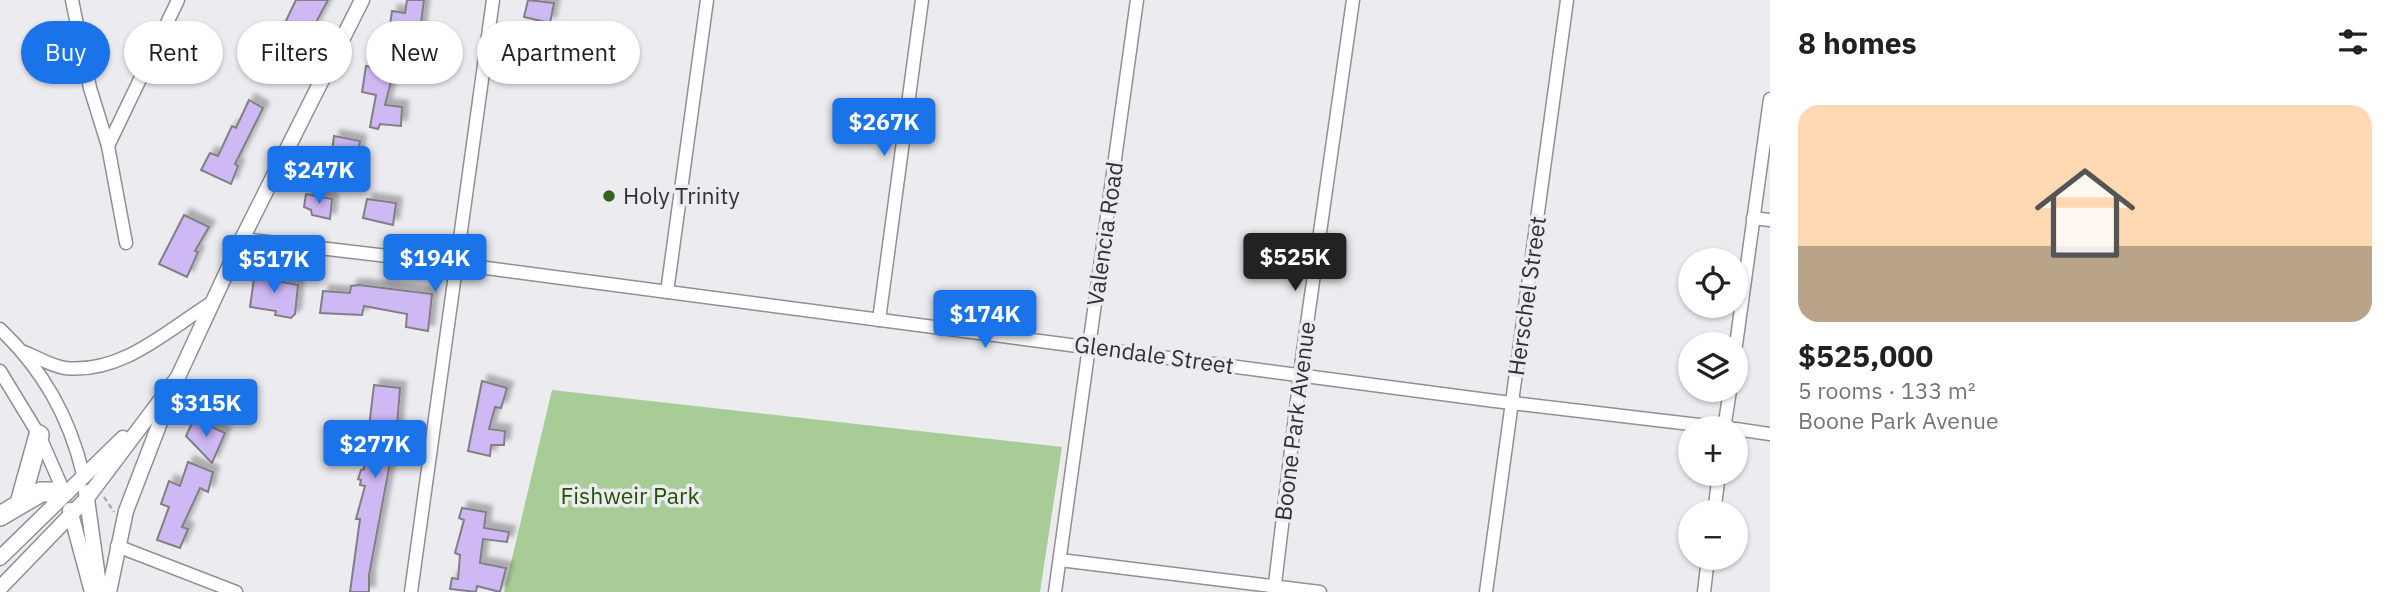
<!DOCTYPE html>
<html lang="en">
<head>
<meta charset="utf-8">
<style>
	body { margin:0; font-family:"IBM Plex Sans",sans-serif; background:#f6f6f6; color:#202124; height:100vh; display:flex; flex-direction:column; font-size:26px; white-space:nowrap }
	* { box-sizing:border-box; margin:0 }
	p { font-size:23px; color:#757577 }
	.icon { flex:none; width:38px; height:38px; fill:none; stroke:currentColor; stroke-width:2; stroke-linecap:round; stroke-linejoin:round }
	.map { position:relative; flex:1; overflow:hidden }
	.drawer { display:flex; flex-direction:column; background:#fff; width:630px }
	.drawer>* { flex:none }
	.hud { position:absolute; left:21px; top:21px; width:665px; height:63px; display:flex; gap:14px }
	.buttons { position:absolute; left:1678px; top:248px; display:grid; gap:14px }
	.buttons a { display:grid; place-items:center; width:70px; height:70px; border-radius:50%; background:#fff; box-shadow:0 2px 5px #0004; font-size:35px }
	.price { position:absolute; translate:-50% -60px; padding:0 16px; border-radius:7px; background:#1a73e8; color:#fff; font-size:23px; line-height:46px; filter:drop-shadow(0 2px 4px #0008) }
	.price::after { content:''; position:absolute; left:50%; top:42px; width:21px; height:16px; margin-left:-10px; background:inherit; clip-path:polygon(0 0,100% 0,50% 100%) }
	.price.current { background:#222; color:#fff }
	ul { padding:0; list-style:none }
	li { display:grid; align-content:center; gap:14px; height:371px; padding:0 28px }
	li+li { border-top:2px solid #e0e0e0 }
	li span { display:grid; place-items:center; height:217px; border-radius:21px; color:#555 }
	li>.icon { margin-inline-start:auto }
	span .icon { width:126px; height:126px; fill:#fffc; stroke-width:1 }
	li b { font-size:30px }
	h2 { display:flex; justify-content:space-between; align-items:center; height:84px; padding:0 28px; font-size:30px }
	.pill { padding:0 24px; border-radius:32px; background:#fff; box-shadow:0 2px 5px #0004; font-size:24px; line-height:63px }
	.pill.current { background:#1a73e8; color:#fff }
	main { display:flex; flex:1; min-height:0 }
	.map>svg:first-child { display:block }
</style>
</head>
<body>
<main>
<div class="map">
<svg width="1770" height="592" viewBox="0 0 1770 592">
	<defs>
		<filter id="shadow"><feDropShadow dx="6" dy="-6" stdDeviation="2" flood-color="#0004"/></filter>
	</defs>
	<rect width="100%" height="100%" fill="#ecebf0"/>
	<!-- green -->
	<path fill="#a7cc96" d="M 552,390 L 1062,447 L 1040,592 L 504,592 Z"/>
	<!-- building -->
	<g fill="#cfb9f5" stroke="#807f83" stroke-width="2" filter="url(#shadow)">
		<path d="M 296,0 L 328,0 L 306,41 L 281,31 Z"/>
		<path d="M 407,0 L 424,0 L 420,31 L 404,29 L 399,67 L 395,66 L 385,105 L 402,107 L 401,126 L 380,124 L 378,129 L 370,127 L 376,95 L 362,92 L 366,66 L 375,68 L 378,38 L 388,39 L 392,11 L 405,13 Z"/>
		<path d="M 528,0 L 554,3 L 550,23 L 524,17 Z"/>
		<path d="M 425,50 L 449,52 L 447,73 L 423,71 Z"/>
		<path d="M 249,100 L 263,108 L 235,164 L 238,166 L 231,184 L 201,170 L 210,153 L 218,156 L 232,126 L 236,128 Z"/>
		<path d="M 334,136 L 360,141 L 357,157 L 350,156 L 342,188 L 327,190 L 318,180 L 319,165 L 330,167 Z"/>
		<path d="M 306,194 L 332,199 L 330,219 L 312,215 L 311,210 L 304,207 Z"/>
		<path d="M 367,199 L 396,203 L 393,225 L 363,218 Z"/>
		<path d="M 184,215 L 209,227 L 195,251 L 198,252 L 187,277 L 159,264 Z"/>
		<path d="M 255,271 L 273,273 L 272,280 L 298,285 L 295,314 L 291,318 L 275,315 L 276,311 L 250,307 Z"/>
		<path d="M 359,285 L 432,294 L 428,331 L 406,327 L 407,314 L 364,306 L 362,315 L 320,313 L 323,291 L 350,293 L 351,286 Z"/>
		<path d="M 482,381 L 507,388 L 501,408 L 495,407 L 489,429 L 505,431 L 504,445 L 491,445 L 490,456 L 468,451 Z"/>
		<path d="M 374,385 L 400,388 L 397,425 L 369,575 L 369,592 L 350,592 L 360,519 L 356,519 L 365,486 L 360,485 L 361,480 L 358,479 L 361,470 L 364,469 Z"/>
		<path d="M 194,419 L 225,433 L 212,463 L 186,436 Z"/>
		<path d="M 188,462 L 213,472 L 208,492 L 200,488 L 182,527 L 188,529 L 180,548 L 157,540 L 169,507 L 161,504 L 169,481 L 180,486 Z"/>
		<path d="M 462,508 L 486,512 L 484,528 L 509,532 L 507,542 L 483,539 L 480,563 L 506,568 L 500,592 L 477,586 L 476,592 L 450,589 L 452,578 L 458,579 L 460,555 L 455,553 L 464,520 L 459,518 Z"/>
	</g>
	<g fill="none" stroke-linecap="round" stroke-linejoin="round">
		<defs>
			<g id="minor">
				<path d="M 72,0 L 90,88 L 108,146 L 126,243"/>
				<path d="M 108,146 L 178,0"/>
				<path d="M 1753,218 L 1770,220"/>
				<path d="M 242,239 L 456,264 L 1495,401 L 1733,429"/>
				<path d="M 667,292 L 707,0"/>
				<path d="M 879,320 L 922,0"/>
				<path d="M 0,329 C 43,370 69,416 83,474"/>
				<path d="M 1736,345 L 1770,99"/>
				<path d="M 24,352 C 37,357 51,366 65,368 C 122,374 166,331 211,303"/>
				<path d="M 0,371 L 39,435 L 64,492"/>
				<path d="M 1724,429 L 1730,390"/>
				<path d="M 1736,429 L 1770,434"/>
				<path d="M 1714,513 L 1719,474"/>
				<path d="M 117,546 L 236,592"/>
				<path d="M 1060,560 L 1320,592"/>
				<path d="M 411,592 L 493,0"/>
				<path d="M 1055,592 L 1137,0"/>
				<path d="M 1274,592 L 1302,359 L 1353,0"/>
				<path d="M 1486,592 L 1567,0"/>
				<path d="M 1704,592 L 1708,558"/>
			</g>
			<g id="tertiary">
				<path d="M 86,492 L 100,592"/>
				<path d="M 70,510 L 92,592"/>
				<path d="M 0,558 L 123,438"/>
				<path d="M 0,588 L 87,498 L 178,377 L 242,239 L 362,0"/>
				<path d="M 109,592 L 126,511 L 171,394"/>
			</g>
			<g id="trunk">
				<path d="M 20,503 L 39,435"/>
				<path d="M 0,516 L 41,492 L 64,492"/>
			</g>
		</defs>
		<!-- minor casing -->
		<use href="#minor" stroke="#908f94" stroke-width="15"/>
		<!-- tertiary casing -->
		<use href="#tertiary" stroke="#908f94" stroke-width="17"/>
		<!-- trunk casing -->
		<use href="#trunk" stroke="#908f94" stroke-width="22"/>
		<!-- path -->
		<path stroke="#acabae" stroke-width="2.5" stroke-dasharray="5 3.5" stroke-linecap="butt" d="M 104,497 L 114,512"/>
		<!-- minor -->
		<use href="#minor" stroke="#fff" stroke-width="12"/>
		<!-- tertiary -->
		<use href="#tertiary" stroke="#fff" stroke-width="14"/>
		<!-- trunk -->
		<use href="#trunk" stroke="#fff" stroke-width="19"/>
	</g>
	<!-- markers -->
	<circle fill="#38621f" stroke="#ecebf0" stroke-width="2.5" cx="609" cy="196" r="7"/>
	<g text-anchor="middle" stroke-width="7" stroke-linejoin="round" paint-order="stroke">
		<!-- poi labels -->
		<g font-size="23" fill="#313032" stroke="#ecebf0" text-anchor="start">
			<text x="623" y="204">Holy Trinity</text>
		</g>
		<!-- street labels -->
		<g font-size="23" fill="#313032" stroke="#ecebf0">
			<text transform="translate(1105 234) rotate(-82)" y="8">Valencia Road</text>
			<text transform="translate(1527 296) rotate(-82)" y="8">Herschel Street</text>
			<text transform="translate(1154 355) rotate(8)" y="8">Glendale Street</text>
			<text transform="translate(1295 421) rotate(-83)" y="8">Boone Park Avenue</text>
		</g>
		<!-- park labels -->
		<g font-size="23" fill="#235100" stroke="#ecebf0">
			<text x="630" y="504">Fishweir Park</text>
		</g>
	</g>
</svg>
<div class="buttons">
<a><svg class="icon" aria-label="locate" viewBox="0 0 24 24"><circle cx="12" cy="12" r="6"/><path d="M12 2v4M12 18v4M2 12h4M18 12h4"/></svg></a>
<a><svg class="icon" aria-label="layers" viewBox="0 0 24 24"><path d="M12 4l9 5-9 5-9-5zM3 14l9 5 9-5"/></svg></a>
<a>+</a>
<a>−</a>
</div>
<b class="price" style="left:884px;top:158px">$267K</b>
<b class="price" style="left:319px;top:206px">$247K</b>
<b class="price current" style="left:1295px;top:293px">$525K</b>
<b class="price" style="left:435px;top:294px">$194K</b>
<b class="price" style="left:274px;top:295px">$517K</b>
<b class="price" style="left:985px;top:350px">$174K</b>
<b class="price" style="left:206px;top:439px">$315K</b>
<b class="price" style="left:375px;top:480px">$277K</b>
<div class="hud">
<a class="pill current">Buy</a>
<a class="pill">Rent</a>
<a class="pill">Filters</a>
<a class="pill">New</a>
<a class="pill">Apartment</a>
</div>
</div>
<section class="drawer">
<h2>8 homes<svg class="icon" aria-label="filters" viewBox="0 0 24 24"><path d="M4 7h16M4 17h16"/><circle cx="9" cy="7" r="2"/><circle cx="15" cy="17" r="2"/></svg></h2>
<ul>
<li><span style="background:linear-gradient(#ffd9b3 65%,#b9a48a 0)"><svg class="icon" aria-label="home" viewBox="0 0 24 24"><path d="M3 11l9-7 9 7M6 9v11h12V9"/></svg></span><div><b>$525,000</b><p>5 rooms · 133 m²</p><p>Boone Park Avenue</p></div></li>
</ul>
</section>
</main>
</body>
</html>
